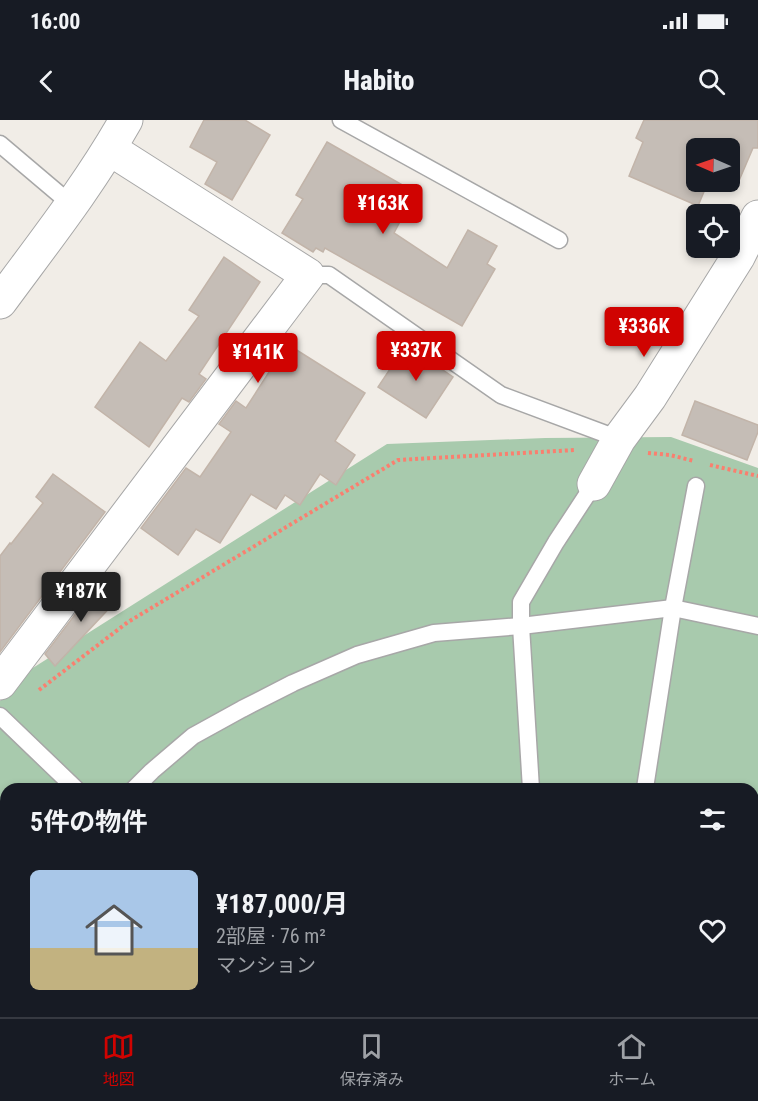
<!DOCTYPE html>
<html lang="ja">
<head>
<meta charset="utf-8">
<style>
	body { margin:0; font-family:"Roboto Condensed","Noto Sans JP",sans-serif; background:#242831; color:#f1f3f6; height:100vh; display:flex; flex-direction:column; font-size:22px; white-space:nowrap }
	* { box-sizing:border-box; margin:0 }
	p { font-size:20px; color:#9ea1a6 }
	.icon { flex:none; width:33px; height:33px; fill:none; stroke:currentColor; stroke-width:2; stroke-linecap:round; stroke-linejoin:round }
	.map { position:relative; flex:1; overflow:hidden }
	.drawer { position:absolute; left:0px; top:663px; width:759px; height:234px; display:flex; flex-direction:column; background:#171b24; border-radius:18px 18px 0 0; box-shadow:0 3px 9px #0003 }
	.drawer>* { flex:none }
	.needle { width:39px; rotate:272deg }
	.tools { position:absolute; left:686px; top:18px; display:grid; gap:12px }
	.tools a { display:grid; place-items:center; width:54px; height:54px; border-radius:9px; background:#171b24; box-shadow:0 3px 9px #0003; font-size:30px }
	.price { position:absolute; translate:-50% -51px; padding:0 14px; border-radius:6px; background:#d00301; color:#fff; font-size:20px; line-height:39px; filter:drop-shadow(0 2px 3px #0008) }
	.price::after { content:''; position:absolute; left:50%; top:36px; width:18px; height:14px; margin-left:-9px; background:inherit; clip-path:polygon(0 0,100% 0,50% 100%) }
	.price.current { background:#222; color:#fff }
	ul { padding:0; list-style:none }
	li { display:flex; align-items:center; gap:18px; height:150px; padding:0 30px }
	li span { display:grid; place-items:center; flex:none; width:168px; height:120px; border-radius:9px; color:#555 }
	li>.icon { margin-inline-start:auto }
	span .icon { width:72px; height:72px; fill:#fffc; stroke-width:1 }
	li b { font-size:26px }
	h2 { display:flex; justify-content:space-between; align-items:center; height:72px; padding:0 30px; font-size:26px }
	.status { display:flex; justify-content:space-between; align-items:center; height:42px; padding:0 30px; background:#171b24; direction:ltr }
	.status svg { height:16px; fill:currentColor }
	header { display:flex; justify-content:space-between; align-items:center; height:78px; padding:0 30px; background:#171b24; font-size:27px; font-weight:800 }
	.tab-bar { display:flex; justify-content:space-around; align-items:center; height:84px; border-top:2px solid #363941; background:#171b24; font-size:16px; color:#9ea1a6 }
	.tab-bar a { display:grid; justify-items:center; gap:3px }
	.tab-bar .current { color:#d00301 }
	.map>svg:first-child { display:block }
</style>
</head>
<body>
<div class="status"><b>16:00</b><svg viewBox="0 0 49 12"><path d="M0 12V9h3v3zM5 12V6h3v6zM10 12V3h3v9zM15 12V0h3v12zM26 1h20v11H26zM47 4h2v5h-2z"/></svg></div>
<header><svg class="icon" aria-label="back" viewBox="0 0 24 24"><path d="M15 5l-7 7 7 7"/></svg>Habito<svg class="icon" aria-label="search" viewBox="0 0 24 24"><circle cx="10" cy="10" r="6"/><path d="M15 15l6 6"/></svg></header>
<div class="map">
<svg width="758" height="897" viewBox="0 0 758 897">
	<rect width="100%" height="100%" fill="#f1ede7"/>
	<!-- cemetery -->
	<path fill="#a8caad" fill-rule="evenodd" d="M 671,317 L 758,348 L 758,897 L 0,897 L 0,581 L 17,558 L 387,324 L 545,318 ZM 6,669 L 753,669 L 753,891 L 6,891 Z"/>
	<!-- building -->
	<g fill="#c5bdb6" stroke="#c2b4a9" stroke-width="1.5">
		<path d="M 204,0 L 245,0 L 270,15 L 232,80 L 205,64 L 217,42 L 190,27 Z"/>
		<path d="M 644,0 L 758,0 L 758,28 L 753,28 L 738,63 L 729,59 L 729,28 L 696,28 L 696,62 L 708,62 L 698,86 L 629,56 L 643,22 L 636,18 Z"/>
		<path d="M 327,22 L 406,67 L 396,85 L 406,90 L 394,113 L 447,148 L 468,110 L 497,126 L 487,144 L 495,149 L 462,206 L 325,128 L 323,132 L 316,128 L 313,132 L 282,113 L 303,79 L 296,75 Z"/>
		<path d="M 224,137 L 260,162 L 199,254 L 206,259 L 189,282 L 182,278 L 149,327 L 95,287 L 140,222 L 166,241 L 199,196 L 189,190 Z"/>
		<path d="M 287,224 L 365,273 L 335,321 L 355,335 L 336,365 L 320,354 L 300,385 L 285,375 L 276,389 L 251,374 L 220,423 L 196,409 L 178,435 L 141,408 L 186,348 L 200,357 L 231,312 L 219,304 L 236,281 L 246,288 Z"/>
		<path d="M 406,225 L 453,257 L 426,298 L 378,267 Z"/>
		<path d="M 695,281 L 758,305 L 758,312 L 747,340 L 682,315 Z"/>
		<path d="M 53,354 L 105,392 L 0,532 L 0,436 L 10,423 L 11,424 L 43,383 L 36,377 Z"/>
		<path d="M 99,463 L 117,480 L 55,546 L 45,534 Z"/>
	</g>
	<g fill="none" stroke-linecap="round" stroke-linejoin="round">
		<defs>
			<g id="lane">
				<path d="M 341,0 L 559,120"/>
				<path d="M 0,24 L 72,85"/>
				<path d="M 308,155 L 329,155 L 501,275 L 619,319"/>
				<path d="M 0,596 L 76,669"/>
				<path d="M 645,668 L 673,488 L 696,366"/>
				<path d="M 134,669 L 152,651 L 193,616 L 242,589 L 293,563 L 357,535 L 434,513 L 521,506 L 673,488 L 758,506"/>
				<path d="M 531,669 L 521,506 L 521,482 L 556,422 L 594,364"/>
				<path d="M 753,685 L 758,686"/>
				<path d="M 0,836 L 6,826"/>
				<path d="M 753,882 L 755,828 L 758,817"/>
				<path d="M 315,891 L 321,897"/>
				<path d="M 536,891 L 536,897"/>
				<path d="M 162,897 L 166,891"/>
				<path d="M 752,897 L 753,891"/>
			</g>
			<g id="street">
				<path d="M 0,182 C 44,122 90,64 126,0"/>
				<path d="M 594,364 L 619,319 L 650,277 L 738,137 L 758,97"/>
				<path d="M 0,563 L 308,155 L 110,29"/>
			</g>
		</defs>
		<!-- lane casing -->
		<use href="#lane" stroke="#a7a7a7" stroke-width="19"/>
		<!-- street casing -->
		<use href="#street" stroke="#a7a7a7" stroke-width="35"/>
		<!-- path -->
		<g stroke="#fa7f6f" stroke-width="4" stroke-dasharray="3 3" stroke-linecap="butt">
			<path d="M 648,333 L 670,335 L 694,341"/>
			<path d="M 710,345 L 758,356"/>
			<path d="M 39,570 L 128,502 L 398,340 L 575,330"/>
		</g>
		<!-- lane -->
		<use href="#lane" stroke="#fff" stroke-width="16"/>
		<!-- street -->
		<use href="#street" stroke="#fff" stroke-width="33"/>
	</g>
</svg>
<div class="tools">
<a><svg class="needle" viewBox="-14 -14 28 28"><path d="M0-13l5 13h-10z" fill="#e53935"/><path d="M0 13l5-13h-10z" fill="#9ea1a6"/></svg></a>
<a><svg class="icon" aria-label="locate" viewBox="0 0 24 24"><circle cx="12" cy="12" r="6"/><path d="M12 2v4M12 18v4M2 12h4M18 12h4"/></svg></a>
</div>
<b class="price" style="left:383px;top:115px">¥163K</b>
<b class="price" style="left:644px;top:238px">¥336K</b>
<b class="price" style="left:416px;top:262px">¥337K</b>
<b class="price" style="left:258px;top:264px">¥141K</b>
<b class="price current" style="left:81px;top:503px">¥187K</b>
<section class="drawer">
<h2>5件の物件<svg class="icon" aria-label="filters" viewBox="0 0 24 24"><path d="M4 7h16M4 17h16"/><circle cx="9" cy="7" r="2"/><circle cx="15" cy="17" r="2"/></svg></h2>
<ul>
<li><span style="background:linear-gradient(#a9c7e8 65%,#c2b280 0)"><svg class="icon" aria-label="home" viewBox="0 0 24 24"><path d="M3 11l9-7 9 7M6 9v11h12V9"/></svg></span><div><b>¥187,000/月</b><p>2部屋 · 76 m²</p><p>マンション</p></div><svg class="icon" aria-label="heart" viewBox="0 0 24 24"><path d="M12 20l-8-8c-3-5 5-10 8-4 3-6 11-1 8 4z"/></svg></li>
</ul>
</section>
</div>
<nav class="tab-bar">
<a class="current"><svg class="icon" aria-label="map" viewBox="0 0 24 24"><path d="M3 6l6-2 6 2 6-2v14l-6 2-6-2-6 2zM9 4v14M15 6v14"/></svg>地図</a>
<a><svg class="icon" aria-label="saved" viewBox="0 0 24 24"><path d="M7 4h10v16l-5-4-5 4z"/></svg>保存済み</a>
<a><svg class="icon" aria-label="home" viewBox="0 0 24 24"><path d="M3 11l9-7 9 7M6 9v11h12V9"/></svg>ホーム</a>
</nav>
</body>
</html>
